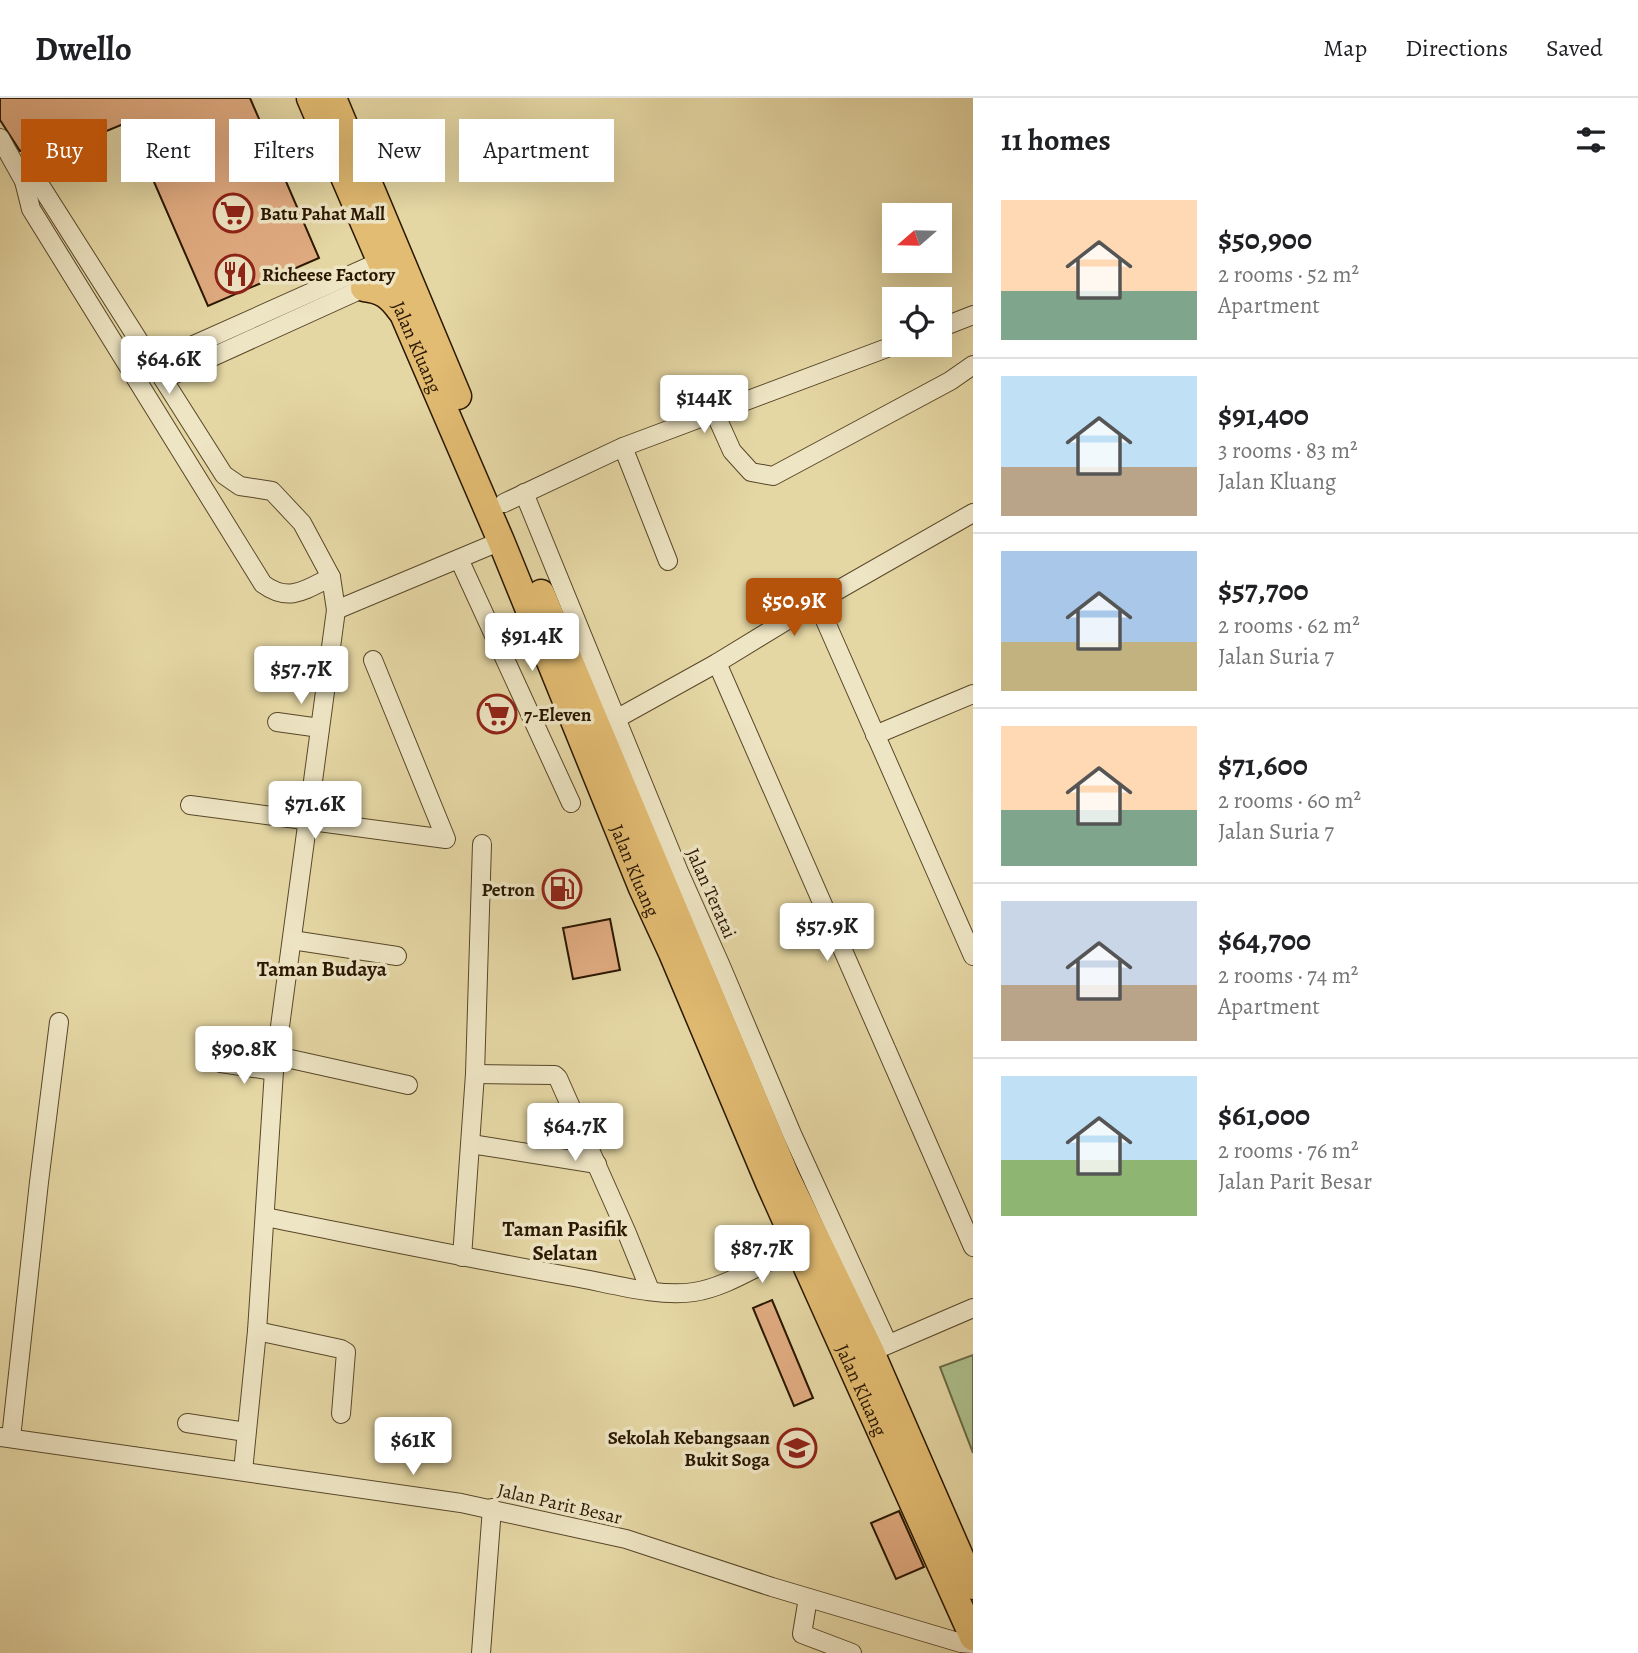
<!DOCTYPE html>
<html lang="en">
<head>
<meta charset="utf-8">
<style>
	body { margin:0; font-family:Alegreya,serif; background:#f6f6f6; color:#202124; height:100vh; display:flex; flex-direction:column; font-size:26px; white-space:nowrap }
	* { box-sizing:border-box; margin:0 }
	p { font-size:23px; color:#757577 }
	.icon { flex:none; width:38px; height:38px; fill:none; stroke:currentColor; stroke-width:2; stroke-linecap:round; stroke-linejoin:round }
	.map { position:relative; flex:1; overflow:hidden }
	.details { display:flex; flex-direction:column; background:#fff; width:665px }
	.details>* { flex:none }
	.top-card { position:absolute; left:21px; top:21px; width:665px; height:63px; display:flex; gap:14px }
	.needle { width:46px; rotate:250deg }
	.controls { position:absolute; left:882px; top:105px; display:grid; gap:14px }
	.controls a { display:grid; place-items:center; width:70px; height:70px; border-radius:0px; background:#fff; box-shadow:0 7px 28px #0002; font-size:35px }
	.price { position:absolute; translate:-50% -60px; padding:0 16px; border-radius:7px; background:#fff; color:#222; font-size:23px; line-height:46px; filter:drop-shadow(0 2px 4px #0008) }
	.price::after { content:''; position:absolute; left:50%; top:42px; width:21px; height:16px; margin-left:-10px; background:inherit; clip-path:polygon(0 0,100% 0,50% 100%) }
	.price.active { background:#b45309; color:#fff }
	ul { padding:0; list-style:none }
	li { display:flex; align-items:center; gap:21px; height:175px; padding:0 28px }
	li+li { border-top:2px solid #e0e0e0 }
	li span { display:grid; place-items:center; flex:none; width:196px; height:140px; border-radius:0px; color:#555 }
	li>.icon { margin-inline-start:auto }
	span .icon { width:84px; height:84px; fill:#fffc; stroke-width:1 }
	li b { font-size:30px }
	h2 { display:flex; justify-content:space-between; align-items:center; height:84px; padding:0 28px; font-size:30px }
	.tag { padding:0 24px; border-radius:0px; background:#fff; box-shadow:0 7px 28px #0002; font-size:24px; line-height:63px }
	.tag.active { background:#b45309; color:#fff }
	header { display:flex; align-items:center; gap:42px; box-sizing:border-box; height:98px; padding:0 35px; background:#fff; border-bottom:2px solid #e0e0e0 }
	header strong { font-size:33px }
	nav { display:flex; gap:38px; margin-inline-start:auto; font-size:24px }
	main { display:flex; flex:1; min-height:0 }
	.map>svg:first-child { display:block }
</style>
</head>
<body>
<header>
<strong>Dwello</strong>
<nav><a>Map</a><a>Directions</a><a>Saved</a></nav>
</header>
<main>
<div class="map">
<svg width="973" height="1555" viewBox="0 0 973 1555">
	<rect width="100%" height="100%" fill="#e5d7a4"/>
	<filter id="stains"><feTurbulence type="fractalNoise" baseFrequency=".00286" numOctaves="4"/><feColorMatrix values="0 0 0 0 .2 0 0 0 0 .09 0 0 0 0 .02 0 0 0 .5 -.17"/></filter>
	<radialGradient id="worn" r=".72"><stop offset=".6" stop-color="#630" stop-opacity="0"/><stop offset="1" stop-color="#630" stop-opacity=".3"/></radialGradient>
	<!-- green -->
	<path fill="#adbf8b" stroke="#6b6b46" stroke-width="2" d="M 973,1257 L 973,1355 L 940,1269 Z"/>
	<!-- building -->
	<g fill="#e2ac82" stroke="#291700" stroke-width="2">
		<path d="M 0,0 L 250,0 L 319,160 L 208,208 L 128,24 L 44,59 L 44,63 L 30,69 L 23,52 L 20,53 L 0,22 Z"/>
		<path d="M 610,821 L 620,872 L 573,881 L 563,830 Z"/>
		<path d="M 772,1202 L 813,1300 L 794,1308 L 753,1210 Z"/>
		<path d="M 899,1413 L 924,1469 L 896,1481 L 871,1425 Z"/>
	</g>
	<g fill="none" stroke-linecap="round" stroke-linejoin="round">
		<defs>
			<g id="minor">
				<path d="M 0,40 L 24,83 L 31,111 L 263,486 C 289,505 305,492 331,479"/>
				<path d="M 24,83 L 42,90 L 224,377 L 240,388 L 272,393 L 302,425 L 331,479 L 336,512 L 274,973 L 257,1233 L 243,1373"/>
				<path d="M 940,230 L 973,217"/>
				<path d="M 181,272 L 174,258 L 178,254 L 388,160"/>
				<path d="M 164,281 L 373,186"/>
				<path d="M 714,313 L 732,353 L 751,374 L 773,378 L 950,283 L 973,267"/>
				<path d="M 623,349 L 668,463"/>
				<path d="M 524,395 L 679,774 L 721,868 L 792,1036 L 888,1246"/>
				<path d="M 504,405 L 623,349 L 895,247"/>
				<path d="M 459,461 L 571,705"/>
				<path d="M 817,504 L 973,858"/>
				<path d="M 336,512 L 501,443"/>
				<path d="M 717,565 L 973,1149"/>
				<path d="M 277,624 L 320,630"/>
				<path d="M 607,626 L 717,565 L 817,504 L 973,415"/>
				<path d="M 875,637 L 973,596"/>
				<path d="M 190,707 L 446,741 L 373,562"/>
				<path d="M 292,842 L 397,858"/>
				<path d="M 277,958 L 408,987"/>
				<path d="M 221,965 L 274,973"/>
				<path d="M 475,976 L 555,977 L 558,980 L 626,1133 L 650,1192"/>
				<path d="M 471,1046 L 597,1066"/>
				<path d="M 265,1119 C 366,1139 467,1160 568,1178 C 606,1184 657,1200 694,1194 C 729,1189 763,1163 797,1151"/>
				<path d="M 462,1159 L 475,976 L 482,746"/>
				<path d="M 257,1233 L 341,1251 L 346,1254 L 341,1316"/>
				<path d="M 880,1250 L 973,1210"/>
				<path d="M 187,1325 L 246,1334"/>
				<path d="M 0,1339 L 461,1405 L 626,1441 L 772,1489 L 961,1545 L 973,1546"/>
				<path d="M 11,1340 L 39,1084 L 59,924"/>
				<path d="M 808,1500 L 802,1536 L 852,1555"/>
				<path d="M 481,1555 L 492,1410"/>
			</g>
			<g id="highway">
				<path id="s1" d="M 310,0 L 501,443 L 642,790 L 672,855 L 769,1085 L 973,1539"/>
				<path d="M 333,0 L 458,298"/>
				<path d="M 364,190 C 382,192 390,198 400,212"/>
				<path d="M 541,495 L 786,1078 L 871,1254 L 973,1488"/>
			</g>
		</defs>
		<!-- minor casing -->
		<use href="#minor" stroke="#584729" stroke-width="20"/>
		<!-- highway casing -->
		<use href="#highway" stroke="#291700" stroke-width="29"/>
		<!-- minor -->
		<use href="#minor" stroke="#eee5c4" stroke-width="18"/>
		<!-- highway -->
		<use href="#highway" stroke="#e2bc72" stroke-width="26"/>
	</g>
	<!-- icons -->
	<defs>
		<symbol id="supermarket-ring" viewBox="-11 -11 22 22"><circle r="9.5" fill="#eee5c4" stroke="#8f2418" stroke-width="1.5"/><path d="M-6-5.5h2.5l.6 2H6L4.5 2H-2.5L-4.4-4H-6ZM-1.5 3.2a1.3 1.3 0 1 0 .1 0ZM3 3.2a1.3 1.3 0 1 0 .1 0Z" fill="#8f2418"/></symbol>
		<symbol id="restaurant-ring" viewBox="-11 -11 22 22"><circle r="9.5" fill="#eee5c4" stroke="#8f2418" stroke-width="1.5"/><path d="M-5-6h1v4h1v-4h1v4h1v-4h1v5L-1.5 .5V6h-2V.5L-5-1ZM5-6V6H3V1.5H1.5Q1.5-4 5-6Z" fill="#8f2418"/></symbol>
		<symbol id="fuel-ring" viewBox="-11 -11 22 22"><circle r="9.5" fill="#eee5c4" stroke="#8f2418" stroke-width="1.5"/><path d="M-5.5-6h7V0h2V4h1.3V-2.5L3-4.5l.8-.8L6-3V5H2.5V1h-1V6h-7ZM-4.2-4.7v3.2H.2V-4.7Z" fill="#8f2418"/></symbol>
		<symbol id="school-ring" viewBox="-11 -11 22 22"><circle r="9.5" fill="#eee5c4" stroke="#8f2418" stroke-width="1.5"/><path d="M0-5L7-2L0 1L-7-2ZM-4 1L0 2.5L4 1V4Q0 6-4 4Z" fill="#8f2418"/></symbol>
	</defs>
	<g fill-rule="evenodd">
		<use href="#supermarket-ring" x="211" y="93" width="44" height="44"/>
		<use href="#restaurant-ring" x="213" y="154" width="44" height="44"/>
		<use href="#supermarket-ring" x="475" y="594" width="44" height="44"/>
		<use href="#fuel-ring" x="540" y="769" width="44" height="44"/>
		<use href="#school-ring" x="775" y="1328" width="44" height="44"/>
	</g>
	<g text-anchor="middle" stroke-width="7" stroke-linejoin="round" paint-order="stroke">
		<!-- poi labels -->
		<g font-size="19" font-weight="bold" fill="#291700" stroke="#eee5c4" text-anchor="start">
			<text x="260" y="122">Batu Pahat Mall</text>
			<text x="262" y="183">Richeese Factory</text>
			<text x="524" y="623">7-Eleven</text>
			<text x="535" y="798" text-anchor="end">Petron</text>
			<text x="770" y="1346" text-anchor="end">Sekolah Kebangsaan<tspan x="770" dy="22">Bukit Soga</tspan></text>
		</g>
		<!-- street labels -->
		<g font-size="19" fill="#291700" stroke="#eee5c4">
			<text dy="7" stroke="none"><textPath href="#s1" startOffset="271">Jalan Kluang</textPath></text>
			<text dy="7" stroke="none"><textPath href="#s1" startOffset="838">Jalan Kluang</textPath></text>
			<text transform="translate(712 795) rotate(66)" y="7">Jalan Teratai</text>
			<text dy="7" stroke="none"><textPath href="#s1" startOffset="1405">Jalan Kluang</textPath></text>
			<text transform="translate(560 1405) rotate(13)" y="7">Jalan Parit Besar</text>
		</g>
		<!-- neighbourhood labels -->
		<g font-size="21" font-weight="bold" fill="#291700" stroke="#eee5c4">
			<text x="322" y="878">Taman Budaya</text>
			<text x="565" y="1138">Taman Pasifik<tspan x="565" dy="24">Selatan</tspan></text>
		</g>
	</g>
	<rect width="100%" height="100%" filter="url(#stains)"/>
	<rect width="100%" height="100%" fill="url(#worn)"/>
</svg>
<div class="controls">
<a><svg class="needle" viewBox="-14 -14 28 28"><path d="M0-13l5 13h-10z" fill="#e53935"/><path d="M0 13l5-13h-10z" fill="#757577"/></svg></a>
<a><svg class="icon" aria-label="locate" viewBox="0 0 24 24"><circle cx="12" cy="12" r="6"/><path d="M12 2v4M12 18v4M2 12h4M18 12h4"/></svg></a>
</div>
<b class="price" style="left:169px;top:298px">$64.6K</b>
<b class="price" style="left:704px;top:337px">$144K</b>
<b class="price active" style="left:794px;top:540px">$50.9K</b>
<b class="price" style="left:532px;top:575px">$91.4K</b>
<b class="price" style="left:301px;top:608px">$57.7K</b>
<b class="price" style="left:315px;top:743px">$71.6K</b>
<b class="price" style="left:827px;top:865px">$57.9K</b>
<b class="price" style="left:244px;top:988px">$90.8K</b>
<b class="price" style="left:575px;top:1065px">$64.7K</b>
<b class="price" style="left:762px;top:1187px">$87.7K</b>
<b class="price" style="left:413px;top:1379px">$61K</b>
<div class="top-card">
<a class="tag active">Buy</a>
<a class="tag">Rent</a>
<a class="tag">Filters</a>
<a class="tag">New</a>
<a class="tag">Apartment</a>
</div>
</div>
<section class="details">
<h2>11 homes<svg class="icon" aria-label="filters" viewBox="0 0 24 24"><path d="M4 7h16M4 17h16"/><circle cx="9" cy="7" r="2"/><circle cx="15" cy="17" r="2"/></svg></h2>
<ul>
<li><span style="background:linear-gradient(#ffd9b3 65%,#7fa58c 0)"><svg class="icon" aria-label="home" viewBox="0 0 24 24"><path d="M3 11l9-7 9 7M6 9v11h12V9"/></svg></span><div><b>$50,900</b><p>2 rooms · 52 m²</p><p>Apartment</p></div></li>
<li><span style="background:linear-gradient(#bfe0f5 65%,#b9a48a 0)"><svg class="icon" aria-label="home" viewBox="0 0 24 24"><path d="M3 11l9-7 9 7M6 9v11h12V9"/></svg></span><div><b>$91,400</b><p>3 rooms · 83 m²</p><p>Jalan Kluang</p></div></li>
<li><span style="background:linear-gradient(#a9c7e8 65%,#c2b280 0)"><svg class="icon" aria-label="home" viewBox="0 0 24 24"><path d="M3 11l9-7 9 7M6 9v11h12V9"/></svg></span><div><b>$57,700</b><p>2 rooms · 62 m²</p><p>Jalan Suria 7</p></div></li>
<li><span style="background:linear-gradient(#ffd9b3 60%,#7fa58c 0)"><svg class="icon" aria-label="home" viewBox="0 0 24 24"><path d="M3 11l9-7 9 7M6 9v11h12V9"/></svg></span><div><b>$71,600</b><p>2 rooms · 60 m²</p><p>Jalan Suria 7</p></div></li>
<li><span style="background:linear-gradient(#c9d6e8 60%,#b9a48a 0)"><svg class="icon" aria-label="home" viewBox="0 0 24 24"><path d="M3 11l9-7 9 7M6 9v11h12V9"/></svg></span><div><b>$64,700</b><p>2 rooms · 74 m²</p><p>Apartment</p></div></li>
<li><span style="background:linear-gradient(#bfe0f5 60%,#8fb573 0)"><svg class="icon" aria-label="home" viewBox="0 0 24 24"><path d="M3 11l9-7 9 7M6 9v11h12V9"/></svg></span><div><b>$61,000</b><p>2 rooms · 76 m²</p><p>Jalan Parit Besar</p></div></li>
</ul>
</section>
</main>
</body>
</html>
